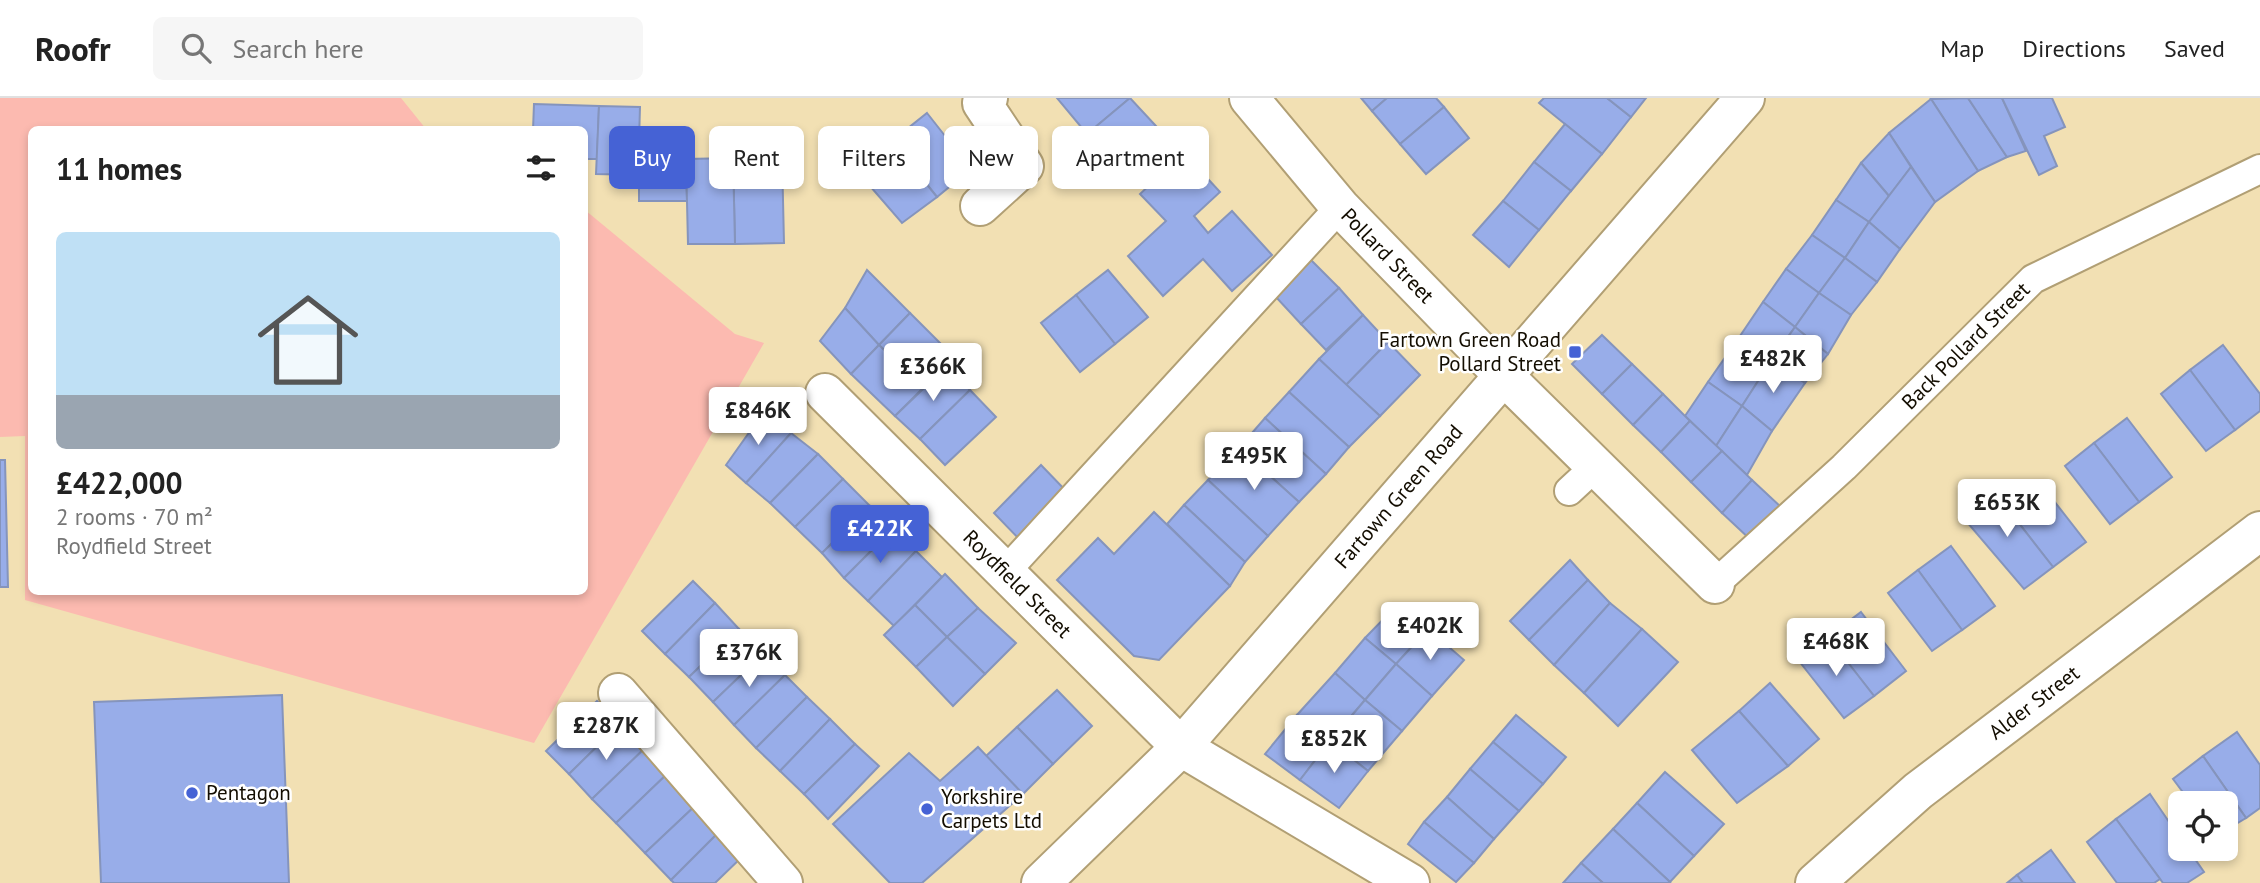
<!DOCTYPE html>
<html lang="en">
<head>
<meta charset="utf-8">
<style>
	body { margin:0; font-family:"PT Sans",sans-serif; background:#f6f6f6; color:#222; height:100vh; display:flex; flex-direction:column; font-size:26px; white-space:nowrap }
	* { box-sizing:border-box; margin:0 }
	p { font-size:23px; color:#767676 }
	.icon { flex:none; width:38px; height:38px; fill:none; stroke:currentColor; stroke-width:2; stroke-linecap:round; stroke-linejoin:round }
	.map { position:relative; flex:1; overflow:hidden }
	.side { position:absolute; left:28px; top:28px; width:560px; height:469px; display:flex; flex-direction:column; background:#fff; border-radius:10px; box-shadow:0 4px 10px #0003 }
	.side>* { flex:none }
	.hud { position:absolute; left:609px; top:28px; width:665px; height:63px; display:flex; gap:14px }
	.tools { position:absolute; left:2168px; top:693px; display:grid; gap:14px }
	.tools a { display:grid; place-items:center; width:70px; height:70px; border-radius:10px; background:#fff; box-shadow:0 4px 10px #0003; font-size:35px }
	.price { position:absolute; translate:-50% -60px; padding:0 16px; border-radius:7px; background:#fff; color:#222; font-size:23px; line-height:46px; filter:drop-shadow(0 2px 4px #0008) }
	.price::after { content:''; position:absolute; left:50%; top:42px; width:21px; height:16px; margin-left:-10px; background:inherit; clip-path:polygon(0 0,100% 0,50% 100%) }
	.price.selected { background:#4562d5; color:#fff }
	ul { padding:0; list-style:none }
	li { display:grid; align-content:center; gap:14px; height:371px; padding:0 28px }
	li+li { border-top:2px solid #e0e0e0 }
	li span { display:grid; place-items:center; height:217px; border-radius:10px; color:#555 }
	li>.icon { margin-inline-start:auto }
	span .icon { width:126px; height:126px; fill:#fffc; stroke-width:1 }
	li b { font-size:30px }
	h2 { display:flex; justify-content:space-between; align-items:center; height:84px; padding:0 28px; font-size:30px }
	.pill { padding:0 24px; border-radius:10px; background:#fff; box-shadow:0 4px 10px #0003; font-size:24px; line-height:63px }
	.pill.selected { background:#4562d5; color:#fff }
	header { display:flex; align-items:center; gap:42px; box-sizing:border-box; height:98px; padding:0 35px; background:#fff; border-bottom:2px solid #e0e0e0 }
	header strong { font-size:33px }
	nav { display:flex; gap:38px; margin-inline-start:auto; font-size:24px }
	.search { width:490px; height:63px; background:#f6f6f6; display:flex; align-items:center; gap:18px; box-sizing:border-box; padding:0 24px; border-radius:10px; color:#767676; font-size:26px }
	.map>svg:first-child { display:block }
</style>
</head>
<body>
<header>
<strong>Roofr</strong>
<div class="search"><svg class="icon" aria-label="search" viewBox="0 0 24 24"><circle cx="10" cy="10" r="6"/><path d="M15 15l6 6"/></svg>Search here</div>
<nav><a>Map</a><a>Directions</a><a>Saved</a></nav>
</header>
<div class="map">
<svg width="2260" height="785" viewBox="0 0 2260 785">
	<rect width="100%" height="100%" fill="#f2e0b3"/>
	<!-- green -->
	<path fill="#fcbab0" d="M 0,0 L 401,0 L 426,31 L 32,32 L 32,494 L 584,494 L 585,112 L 735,236 L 764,245 L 534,645 L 25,502 L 25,338 L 0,339 Z"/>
	<!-- building -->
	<g fill="#98ade9" stroke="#8594bc" stroke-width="2">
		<path d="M 1057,0 L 1130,0 L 1087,36 Z"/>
		<path d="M 1130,0 L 1168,41 L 1124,79 L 1087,36 Z"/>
		<path d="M 1361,0 L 1387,0 L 1372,13 Z"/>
		<path d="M 1387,0 L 1436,0 L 1444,9 L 1400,46 L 1372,13 Z"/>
		<path d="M 1544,0 L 1607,0 L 1631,19 L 1602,56 L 1539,5 Z"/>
		<path d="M 1607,0 L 1646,0 L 1631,19 Z"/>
		<path d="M 1968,0 L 2007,59 L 1978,73 L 1931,1 Z"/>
		<path d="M 1968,0 L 2002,0 L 2026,53 L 2007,59 Z"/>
		<path d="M 2002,0 L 2052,0 L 2065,29 L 2044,38 L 2057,68 L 2039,77 Z"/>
		<path d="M 1931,1 L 1978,73 L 1935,104 L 1889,35 Z"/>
		<path d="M 534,6 L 599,8 L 597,61 L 584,61 L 584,32 L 533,32 Z"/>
		<path d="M 599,8 L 640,9 L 638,77 L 596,76 Z"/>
		<path d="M 1444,9 L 1469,40 L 1426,76 L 1400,46 Z"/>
		<path d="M 927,15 L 971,71 L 937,99 L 892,43 Z"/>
		<path d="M 1565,26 L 1602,56 L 1571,93 L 1534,64 Z"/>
		<path d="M 685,30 L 687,103 L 639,103 L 639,31 Z"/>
		<path d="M 1889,35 L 1911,69 L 1889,98 L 1861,65 Z"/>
		<path d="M 892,43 L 937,99 L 902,125 L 857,73 Z"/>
		<path d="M 1184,55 L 1220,94 L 1194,118 L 1208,135 L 1232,113 L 1272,157 L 1232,193 L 1203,161 L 1163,198 L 1128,158 L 1166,123 L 1140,96 Z"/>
		<path d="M 782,59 L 784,145 L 735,146 L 733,60 Z"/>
		<path d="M 733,60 L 735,146 L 688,146 L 686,61 Z"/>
		<path d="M 1534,64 L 1571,93 L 1539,132 L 1503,103 Z"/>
		<path d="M 1861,65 L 1889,98 L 1869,124 L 1836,102 Z"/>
		<path d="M 1911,69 L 1935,104 L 1900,151 L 1869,124 Z"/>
		<path d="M 1836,102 L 1869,124 L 1845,160 L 1812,137 Z"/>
		<path d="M 1503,103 L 1539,132 L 1509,169 L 1473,137 Z"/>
		<path d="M 1869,124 L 1900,151 L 1877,184 L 1845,160 Z"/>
		<path d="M 1812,137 L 1845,160 L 1819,195 L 1786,171 Z"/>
		<path d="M 1845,160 L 1877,184 L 1851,217 L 1819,195 Z"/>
		<path d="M 1310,161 L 1339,190 L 1301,226 L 1275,198 Z"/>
		<path d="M 1786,171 L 1819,195 L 1795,229 L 1763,204 Z"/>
		<path d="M 867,172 L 910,215 L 879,247 L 845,210 Z"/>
		<path d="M 1108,172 L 1148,219 L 1115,246 L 1076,197 Z"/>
		<path d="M 1339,190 L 1363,217 L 1326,252 L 1301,226 Z"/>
		<path d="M 1819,195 L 1851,217 L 1828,256 L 1795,229 Z"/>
		<path d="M 1076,197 L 1115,246 L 1080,274 L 1041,225 Z"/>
		<path d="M 1763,204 L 1795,229 L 1771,263 L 1738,241 Z"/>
		<path d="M 845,210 L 879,247 L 851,276 L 820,243 Z"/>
		<path d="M 910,215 L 955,260 L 923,290 L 879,247 Z"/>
		<path d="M 1363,217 L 1388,244 L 1346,287 L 1319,261 Z"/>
		<path d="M 1795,229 L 1828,256 L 1805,285 L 1771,263 Z"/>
		<path d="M 1602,237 L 1632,266 L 1602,296 L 1572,266 Z"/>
		<path d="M 1738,241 L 1771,263 L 1742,308 L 1708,284 Z"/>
		<path d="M 1388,244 L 1420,277 L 1380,318 L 1346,287 Z"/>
		<path d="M 879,247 L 923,290 L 895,318 L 851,276 Z"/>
		<path d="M 2223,247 L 2260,296 L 2260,313 L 2235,332 L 2190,272 Z"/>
		<path d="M 1319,261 L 1380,318 L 1349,349 L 1289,294 Z"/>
		<path d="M 1771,263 L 1805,285 L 1772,333 L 1742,308 Z"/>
		<path d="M 1632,266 L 1663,296 L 1633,327 L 1602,296 Z"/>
		<path d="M 946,269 L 970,292 L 920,341 L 895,318 Z"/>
		<path d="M 2190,272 L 2235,332 L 2206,353 L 2161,296 Z"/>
		<path d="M 1708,284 L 1742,308 L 1716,348 L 1685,318 Z"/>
		<path d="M 970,292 L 996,319 L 945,367 L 920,341 Z"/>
		<path d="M 1289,294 L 1349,349 L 1326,376 L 1265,320 Z"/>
		<path d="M 1663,296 L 1690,323 L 1661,354 L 1633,327 Z"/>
		<path d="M 1742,308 L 1772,333 L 1747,377 L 1716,348 Z"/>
		<path d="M 765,312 L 791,335 L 746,385 L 726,367 Z"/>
		<path d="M 1265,320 L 1326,376 L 1299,404 L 1239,350 Z"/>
		<path d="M 2127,320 L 2172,379 L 2139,404 L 2094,345 Z"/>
		<path d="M 1690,323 L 1722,353 L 1691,384 L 1661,354 Z"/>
		<path d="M 791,335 L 818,356 L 770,405 L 746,385 Z"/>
		<path d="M 2094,345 L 2139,404 L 2110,426 L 2065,368 Z"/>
		<path d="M 1239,350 L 1299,404 L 1268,438 L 1208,382 Z"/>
		<path d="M 1722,353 L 1752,382 L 1722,415 L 1691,384 Z"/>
		<path d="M 818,356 L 843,381 L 795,429 L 770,405 Z"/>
		<path d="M 0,362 L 5,362 L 8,489 L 0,489 Z"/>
		<path d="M 1041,367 L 1069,396 L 1021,443 L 994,415 Z"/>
		<path d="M 843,381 L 870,408 L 822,455 L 795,429 Z"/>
		<path d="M 1208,382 L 1268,438 L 1245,464 L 1184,407 Z"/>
		<path d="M 1752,382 L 1782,410 L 1752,443 L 1722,415 Z"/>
		<path d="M 2040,385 L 2086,444 L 2053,469 L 2007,410 Z"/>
		<path d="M 1995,389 L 2007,410 L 2053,469 L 2024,491 L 1960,416 Z"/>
		<path d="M 1184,407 L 1245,464 L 1230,488 L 1167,426 Z"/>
		<path d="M 870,408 L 893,431 L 844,480 L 822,455 Z"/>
		<path d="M 1154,414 L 1230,488 L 1159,562 L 1134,558 L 1057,482 L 1098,440 L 1114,456 Z"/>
		<path d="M 893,431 L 916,453 L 868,503 L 844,480 Z"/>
		<path d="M 1951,448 L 1995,508 L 1962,532 L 1918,472 Z"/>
		<path d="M 916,453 L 942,479 L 894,528 L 868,503 Z"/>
		<path d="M 1570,462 L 1588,482 L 1529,542 L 1510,523 Z"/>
		<path d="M 1918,472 L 1962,532 L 1932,553 L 1888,495 Z"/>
		<path d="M 945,476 L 978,510 L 947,539 L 915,507 Z"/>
		<path d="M 1588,482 L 1610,505 L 1554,567 L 1529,542 Z"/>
		<path d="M 693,483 L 715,505 L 665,556 L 642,533 Z"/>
		<path d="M 715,505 L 739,531 L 689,579 L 665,556 Z"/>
		<path d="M 1610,505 L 1642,531 L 1584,595 L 1554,567 Z"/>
		<path d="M 1398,506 L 1428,531 L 1396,566 L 1365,540 Z"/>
		<path d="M 915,507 L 947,539 L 916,569 L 884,537 Z"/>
		<path d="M 978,510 L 1016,545 L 985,576 L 947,539 Z"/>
		<path d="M 1861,514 L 1906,573 L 1874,598 L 1828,539 Z"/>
		<path d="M 739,531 L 763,556 L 713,604 L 689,579 Z"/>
		<path d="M 1428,531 L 1464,562 L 1432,598 L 1396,566 Z"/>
		<path d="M 1642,531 L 1678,564 L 1618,628 L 1584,595 Z"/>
		<path d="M 947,539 L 985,576 L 953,608 L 916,569 Z"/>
		<path d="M 1828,539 L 1874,598 L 1844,620 L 1799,563 Z"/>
		<path d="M 1365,540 L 1396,566 L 1365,602 L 1335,575 Z"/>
		<path d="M 763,556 L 785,577 L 734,627 L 713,604 Z"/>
		<path d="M 1396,566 L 1432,598 L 1402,633 L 1365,602 Z"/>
		<path d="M 1335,575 L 1365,602 L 1330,643 L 1297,617 Z"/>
		<path d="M 785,577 L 807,599 L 756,650 L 734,627 Z"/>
		<path d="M 1770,585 L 1819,641 L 1788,668 L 1739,613 Z"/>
		<path d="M 1057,592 L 1092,628 L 1053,666 L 1017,629 Z"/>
		<path d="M 282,597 L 289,785 L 101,785 L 94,604 Z"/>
		<path d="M 807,599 L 830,621 L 780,673 L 756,650 Z"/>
		<path d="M 1365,602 L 1402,633 L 1368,673 L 1330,643 Z"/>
		<path d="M 597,603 L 619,627 L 569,676 L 546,653 Z"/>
		<path d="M 1739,613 L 1788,668 L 1737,705 L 1692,652 Z"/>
		<path d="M 1297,617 L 1330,643 L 1300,682 L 1265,656 Z"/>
		<path d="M 1516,617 L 1566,659 L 1543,686 L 1493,644 Z"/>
		<path d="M 830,621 L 855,646 L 804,696 L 780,673 Z"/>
		<path d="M 619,627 L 644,651 L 592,701 L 569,676 Z"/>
		<path d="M 1017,629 L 1053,666 L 1023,696 L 986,658 Z"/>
		<path d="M 2237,634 L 2260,667 L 2260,710 L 2246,720 L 2203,658 Z"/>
		<path d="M 1330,643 L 1368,673 L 1339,710 L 1300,682 Z"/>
		<path d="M 1493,644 L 1543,686 L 1519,713 L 1470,671 Z"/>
		<path d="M 855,646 L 879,668 L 828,721 L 804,696 Z"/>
		<path d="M 978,649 L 1023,696 L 922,785 L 890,785 L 833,726 L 909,655 L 940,683 Z"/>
		<path d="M 644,651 L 667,676 L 616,725 L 592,701 Z"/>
		<path d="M 2203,658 L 2246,720 L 2226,732 L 2226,705 L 2191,705 L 2173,681 Z"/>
		<path d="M 1470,671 L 1519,713 L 1494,741 L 1447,699 Z"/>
		<path d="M 1665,674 L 1724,726 L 1694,758 L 1637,705 Z"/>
		<path d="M 667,676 L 696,707 L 645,755 L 616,725 Z"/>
		<path d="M 2150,696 L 2180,740 L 2180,751 L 2188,751 L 2204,774 L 2187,785 L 2163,785 L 2116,721 Z"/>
		<path d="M 1447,699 L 1494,741 L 1474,765 L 1424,724 Z"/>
		<path d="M 1637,705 L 1694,758 L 1670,784 L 1613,731 Z"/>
		<path d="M 696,707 L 721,732 L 671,782 L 645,755 Z"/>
		<path d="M 2116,721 L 2160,781 L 2154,785 L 2117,785 L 2087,744 Z"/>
		<path d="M 1424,724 L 1474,765 L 1456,784 L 1408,746 Z"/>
		<path d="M 1613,731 L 1670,784 L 1668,785 L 1603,785 L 1581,765 Z"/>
		<path d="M 721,732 L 745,756 L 715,785 L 674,785 L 671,782 Z"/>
		<path d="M 2051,752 L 2075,785 L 2023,785 L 2017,777 Z"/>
		<path d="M 1581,765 L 1603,785 L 1563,785 Z"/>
		<path d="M 2017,777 L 2023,785 L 2007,785 Z"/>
	</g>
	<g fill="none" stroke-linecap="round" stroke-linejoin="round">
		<defs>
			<g id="lane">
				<path d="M 1569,393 L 1596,368"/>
				<path d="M 1006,473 L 1340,109"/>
				<path id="s1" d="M 1715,486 L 1844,369 L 2033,181 L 2260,71"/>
			</g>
			<g id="street">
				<path id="s2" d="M 1249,0 L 1340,109 L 1502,276 L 1715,486"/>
				<path d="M 980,108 L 1024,68 L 982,5 L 988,0"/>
				<path id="s3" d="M 825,295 L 1181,649 L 1410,785"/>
				<path d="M 618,595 L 783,785"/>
				<path id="s4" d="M 1041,785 L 1181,649 L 1745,0"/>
				<path id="s5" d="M 1815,785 L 1918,693 L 2260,433"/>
			</g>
		</defs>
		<!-- lane casing -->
		<use href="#lane" stroke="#b19f74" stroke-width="32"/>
		<!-- street casing -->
		<use href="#street" stroke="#b19f74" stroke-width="42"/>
		<!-- lane -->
		<use href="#lane" stroke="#fff" stroke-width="28"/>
		<!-- street -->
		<use href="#street" stroke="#fff" stroke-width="38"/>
	</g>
	<!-- markers -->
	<g fill="#4562d5" stroke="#fff" stroke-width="2.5">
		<rect x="1568" y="247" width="14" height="14" rx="3.5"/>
		<circle cx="192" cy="695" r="7"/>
		<circle cx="927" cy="711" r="7"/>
	</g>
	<g text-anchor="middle" stroke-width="5" stroke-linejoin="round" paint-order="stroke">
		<!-- street labels -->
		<g font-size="21" fill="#130d01" stroke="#fff">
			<text dy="7" stroke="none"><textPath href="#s2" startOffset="210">Pollard Street</textPath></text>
			<text dy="7" stroke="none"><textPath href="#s1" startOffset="346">Back Pollard Street</textPath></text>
			<text dy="7" stroke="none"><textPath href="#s4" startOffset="527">Fartown Green Road</textPath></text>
			<text dy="7" stroke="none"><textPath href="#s3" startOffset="271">Roydfield Street</textPath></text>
			<text dy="7" stroke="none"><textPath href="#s5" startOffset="284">Alder Street</textPath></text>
		</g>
		<!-- poi labels -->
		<g font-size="21" fill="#130d01" stroke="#fff" text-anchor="start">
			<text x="1561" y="249" text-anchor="end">Fartown Green Road<tspan x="1561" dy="24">Pollard Street</tspan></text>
			<text x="206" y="702">Pentagon</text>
			<text x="941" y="706">Yorkshire<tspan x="941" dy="24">Carpets Ltd</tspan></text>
		</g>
	</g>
</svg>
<div class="tools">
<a><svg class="icon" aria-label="locate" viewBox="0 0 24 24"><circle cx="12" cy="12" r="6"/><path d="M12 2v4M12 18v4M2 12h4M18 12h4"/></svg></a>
</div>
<b class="price" style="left:1773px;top:297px">£482K</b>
<b class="price" style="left:933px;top:305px">£366K</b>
<b class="price" style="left:758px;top:349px">£846K</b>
<b class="price" style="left:1254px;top:394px">£495K</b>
<b class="price" style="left:2007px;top:441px">£653K</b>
<b class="price selected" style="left:880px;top:467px">£422K</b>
<b class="price" style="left:1430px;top:564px">£402K</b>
<b class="price" style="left:1836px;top:580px">£468K</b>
<b class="price" style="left:749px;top:591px">£376K</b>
<b class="price" style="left:606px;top:664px">£287K</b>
<b class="price" style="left:1334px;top:677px">£852K</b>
<div class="hud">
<a class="pill selected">Buy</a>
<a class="pill">Rent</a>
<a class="pill">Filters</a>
<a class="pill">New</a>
<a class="pill">Apartment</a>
</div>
<section class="side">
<h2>11 homes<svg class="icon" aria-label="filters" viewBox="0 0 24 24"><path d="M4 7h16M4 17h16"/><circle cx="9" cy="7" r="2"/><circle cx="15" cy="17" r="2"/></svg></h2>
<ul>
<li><span style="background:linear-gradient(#bfe0f5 75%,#9aa5b1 0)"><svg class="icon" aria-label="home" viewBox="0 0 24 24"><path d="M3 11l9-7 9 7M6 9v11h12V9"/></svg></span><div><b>£422,000</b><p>2 rooms · 70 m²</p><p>Roydfield Street</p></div></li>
</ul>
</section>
</div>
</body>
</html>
